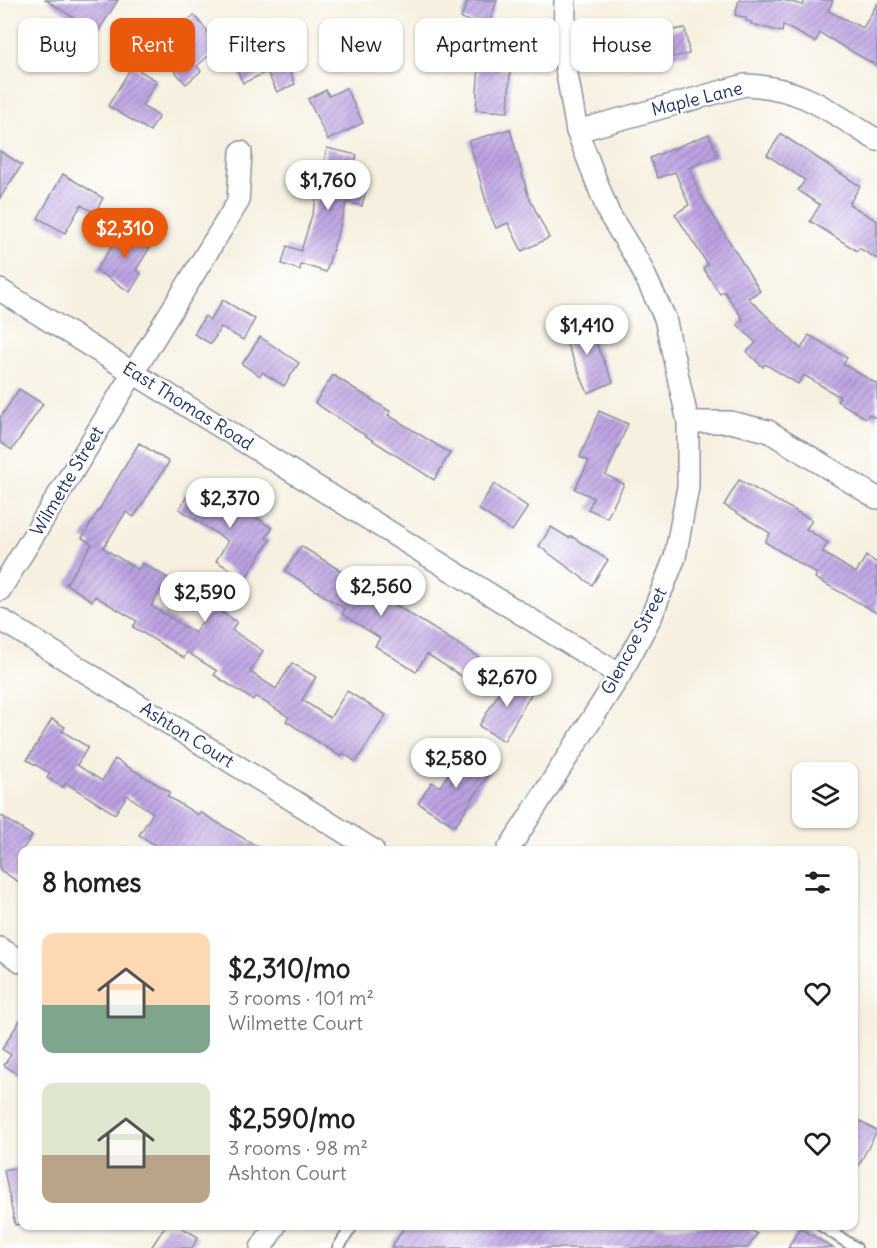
<!DOCTYPE html>
<html lang="en">
<head>
<meta charset="utf-8">
<style>
	body { margin:0; font-family:Delius,sans-serif; background:#f2f2f2; color:#202124; height:100vh; display:flex; flex-direction:column; font-size:22px; white-space:nowrap }
	* { box-sizing:border-box; margin:0 }
	p { font-size:20px; color:#757577 }
	.icon { flex:none; width:33px; height:33px; fill:none; stroke:currentColor; stroke-width:2; stroke-linecap:round; stroke-linejoin:round }
	.map { position:relative; flex:1; overflow:hidden }
	.drawer { position:absolute; left:18px; top:846px; width:840px; height:384px; display:flex; flex-direction:column; background:#fff; border-radius:12px; box-shadow:0 2px 4px #0004 }
	.drawer>* { flex:none }
	.top-card { position:absolute; left:18px; top:18px; width:842px; height:54px; display:flex; gap:12px }
	.fabs { position:absolute; left:792px; top:762px; display:grid; gap:12px }
	.fabs a { display:grid; place-items:center; width:66px; height:66px; border-radius:12px; background:#fff; box-shadow:0 2px 4px #0004; font-size:30px }
	.price { position:absolute; translate:-50% -51px; padding:0 14px; border-radius:21px; background:#fff; color:#222; font-size:20px; line-height:39px; filter:drop-shadow(0 2px 3px #0008) }
	.price::after { content:''; position:absolute; left:50%; top:36px; width:18px; height:14px; margin-left:-9px; background:inherit; clip-path:polygon(0 0,100% 0,50% 100%) }
	.price.active { background:#ea580c; color:#fff }
	ul { padding:0; list-style:none }
	li { display:flex; align-items:center; gap:18px; height:150px; padding:0 24px }
	li span { display:grid; place-items:center; flex:none; width:168px; height:120px; border-radius:12px; color:#555 }
	li>.icon { margin-inline-start:auto }
	span .icon { width:72px; height:72px; fill:#fffc; stroke-width:1 }
	li b { font-size:26px }
	h2 { display:flex; justify-content:space-between; align-items:center; height:72px; padding:0 24px; font-size:26px }
	.pill { padding:0 21px; border-radius:12px; background:#fff; box-shadow:0 2px 4px #0004; font-size:21px; line-height:54px }
	.pill.active { background:#ea580c; color:#fff }
	.map>svg:first-child { display:block }
</style>
</head>
<body>
<div class="map">
<svg width="877" height="1248" viewBox="0 0 877 1248">
	<defs>
		<pattern id="building-hatch" width="6" height="6" patternUnits="userSpaceOnUse" patternTransform="scale(1.5)"><rect width="6" height="6" fill="#bda2e2"/><path d="M-1 1l2-2M0 6l6-6M5 7l2-2" fill="none" stroke="#9984ba"/></pattern>
	</defs>
	<rect width="100%" height="100%" fill="#fff"/>
	<filter id="ink" filterUnits="userSpaceOnUse"><feTurbulence type="fractalNoise" baseFrequency=".0167" numOctaves="2"/><feDisplacementMap in="SourceGraphic" scale="12" xChannelSelector="R" yChannelSelector="G"/><feConvolveMatrix kernelMatrix="1 2 1 2 8 2 1 2 1" color-interpolation-filters="sRGB"/></filter>
	<filter id="wash" filterUnits="userSpaceOnUse"><feTurbulence type="fractalNoise" baseFrequency=".008" numOctaves="4" result="noise"/><feDisplacementMap in="SourceGraphic" scale="24" xChannelSelector="R" yChannelSelector="G"/><feGaussianBlur stdDeviation="1.35" result="paint"/><feColorMatrix in="noise" values="0 0 0 0 0 0 0 0 0 0 0 0 0 0 0 0 0 1.4 0 .05"/><feComposite in="paint" operator="in"/></filter>
	<g filter="url(#wash)">
		<rect width="100%" height="100%" fill="#f7f0e0"/>
		<g id="blocks">
			<!-- building -->
			<g fill="url(#building-hatch)">
				<path d="M 46,0 L 118,0 L 97,33 Z"/>
				<path d="M 468,0 L 497,0 L 488,28 L 461,18 Z"/>
				<path d="M 739,0 L 783,0 L 803,5 L 805,0 L 833,0 L 828,11 L 863,28 L 877,4 L 877,66 L 820,33 L 815,42 L 783,25 L 782,32 L 751,24 L 751,22 L 746,21 L 746,18 L 735,15 Z"/>
				<path d="M 194,15 L 220,46 L 197,66 L 201,71 L 186,84 L 155,49 Z"/>
				<path d="M 685,28 L 689,54 L 660,59 L 659,54 L 623,60 L 619,40 Z"/>
				<path d="M 277,41 L 295,84 L 277,92 L 267,72 L 243,83 L 233,60 Z"/>
				<path d="M 480,46 L 501,48 L 500,70 L 510,71 L 508,112 L 476,110 Z"/>
				<path d="M 132,66 L 157,81 L 142,106 L 159,116 L 150,131 L 108,106 Z"/>
				<path d="M 346,88 L 363,123 L 328,140 L 308,99 L 326,90 L 329,96 Z"/>
				<path d="M 510,129 L 528,195 L 549,238 L 522,251 L 508,223 L 496,228 L 489,212 L 469,141 Z"/>
				<path d="M 709,134 L 718,156 L 689,168 L 699,193 L 760,291 L 748,298 L 801,349 L 809,335 L 847,358 L 843,364 L 877,384 L 877,419 L 869,414 L 866,418 L 837,401 L 840,397 L 804,375 L 798,384 L 765,364 L 763,367 L 747,352 L 756,343 L 738,325 L 743,319 L 724,291 L 720,294 L 703,268 L 708,265 L 675,214 L 689,205 L 675,172 L 658,178 L 650,158 Z"/>
				<path d="M 781,134 L 860,186 L 849,204 L 877,221 L 877,259 L 859,248 L 857,251 L 810,221 L 820,205 L 798,190 L 805,180 L 767,155 Z"/>
				<path d="M 327,148 L 357,155 L 353,170 L 364,173 L 360,188 L 366,190 L 362,206 L 347,202 L 326,272 L 301,264 L 300,270 L 282,264 L 287,246 L 301,251 L 318,195 L 316,195 Z"/>
				<path d="M 0,151 L 22,165 L 0,198 Z"/>
				<path d="M 63,174 L 103,198 L 95,213 L 81,205 L 65,233 L 38,218 Z"/>
				<path d="M 125,226 L 152,244 L 136,270 L 141,274 L 130,292 L 96,270 Z"/>
				<path d="M 223,300 L 255,319 L 243,340 L 221,327 L 211,344 L 194,334 L 205,316 L 210,320 Z"/>
				<path d="M 586,320 L 613,382 L 588,393 L 561,331 Z"/>
				<path d="M 260,337 L 299,363 L 284,386 L 262,372 L 260,376 L 242,364 Z"/>
				<path d="M 333,375 L 391,412 L 388,415 L 450,453 L 434,480 L 315,403 Z"/>
				<path d="M 19,389 L 43,404 L 12,450 L 0,442 L 0,418 Z"/>
				<path d="M 599,411 L 628,424 L 606,475 L 624,484 L 607,518 L 588,509 L 594,498 L 575,489 L 589,461 L 580,457 Z"/>
				<path d="M 139,443 L 169,462 L 134,517 L 126,512 L 103,548 L 138,570 L 142,563 L 168,578 L 151,606 L 195,633 L 212,606 L 237,622 L 232,630 L 263,651 L 250,672 L 276,689 L 292,663 L 316,677 L 302,700 L 330,718 L 347,691 L 386,715 L 356,762 L 343,753 L 341,757 L 286,721 L 289,717 L 255,696 L 253,700 L 214,675 L 217,671 L 187,652 L 184,658 L 133,627 L 137,621 L 95,596 L 92,601 L 66,584 L 92,544 L 82,538 Z"/>
				<path d="M 739,480 L 812,520 L 806,529 L 828,543 L 822,552 L 856,573 L 866,556 L 877,563 L 877,613 L 815,578 L 817,574 L 765,542 L 770,533 L 724,505 Z"/>
				<path d="M 494,484 L 528,507 L 512,531 L 478,509 Z"/>
				<path d="M 194,485 L 215,499 L 219,493 L 272,528 L 266,538 L 270,540 L 245,579 L 216,561 L 228,541 L 179,509 Z"/>
				<path d="M 551,527 L 569,538 L 571,536 L 608,560 L 592,585 L 539,546 Z"/>
				<path d="M 301,546 L 479,657 L 466,679 L 427,654 L 416,672 L 375,646 L 380,638 L 342,614 L 345,609 L 285,571 Z"/>
				<path d="M 510,674 L 534,689 L 504,741 L 479,726 Z"/>
				<path d="M 52,719 L 65,727 L 62,731 L 88,747 L 77,765 L 102,781 L 115,759 L 170,792 L 167,796 L 198,815 L 200,812 L 263,850 L 163,850 L 139,835 L 153,813 L 127,795 L 115,814 L 66,783 L 63,787 L 47,778 L 50,773 L 27,760 Z"/>
				<path d="M 463,751 L 491,770 L 455,826 L 418,803 L 432,782 L 440,787 Z"/>
				<path d="M 0,815 L 32,836 L 22,850 L 22,884 L 0,870 Z"/>
				<path d="M 22,1017 L 22,1077 L 4,1065 L 11,1055 L 2,1049 Z"/>
				<path d="M 854,1117 L 877,1131 L 854,1174 Z"/>
				<path d="M 22,1166 L 22,1224 L 15,1225 L 4,1170 Z"/>
				<path d="M 165,1226 L 179,1226 L 198,1237 L 192,1248 L 151,1248 Z"/>
				<path d="M 405,1226 L 744,1226 L 757,1234 L 748,1248 L 391,1248 Z"/>
				<path d="M 800,1228 L 833,1248 L 788,1248 Z"/>
			</g>
		</g>
	</g>
	<g filter="url(#ink)">
		<use href="#blocks" fill-opacity="0" stroke="#89909f" stroke-width="1.5"/>
		<g fill="none" stroke-linecap="round" stroke-linejoin="round">
			<defs>
				<g id="lane">
					<path d="M 822,1226 L 856,1248"/>
					<path d="M 338,1248 L 352,1226"/>
				</g>
				<g id="street">
					<path d="M 577,131 L 745,85 C 803,87 829,111 877,140"/>
					<path d="M 0,290 L 620,675"/>
					<path d="M 688,422 L 730,422 L 768,431 L 877,498"/>
					<path d="M 0,590 L 238,202 L 241,152"/>
					<path d="M 0,619 L 373,850"/>
					<path d="M 508,850 L 620,675 L 652,615 L 675,557 L 688,487 L 688,422 L 665,318 L 638,261 L 609,214 L 577,131 L 564,57 L 565,0"/>
					<path d="M 0,948 L 22,962"/>
					<path d="M 261,1248 L 275,1226"/>
				</g>
			</defs>
			<!-- lane casing -->
			<use href="#lane" stroke="#89909f" stroke-width="14"/>
			<!-- street casing -->
			<use href="#street" stroke="#89909f" stroke-width="24"/>
			<!-- lane -->
			<use href="#lane" stroke="#fff" stroke-width="10"/>
			<!-- street -->
			<use href="#street" stroke="#fff" stroke-width="21"/>
		</g>
	</g>
	<g text-anchor="middle" stroke-width="5" stroke-linejoin="round" paint-order="stroke">
		<!-- street labels -->
		<g font-size="18" fill="#1b2f5e" stroke="#fff">
			<text transform="translate(697 99) rotate(-14)" y="6">Maple Lane</text>
			<text transform="translate(188 406) rotate(32)" y="6">East Thomas Road</text>
			<text transform="translate(67 481) rotate(-59)" y="6">Wilmette Street</text>
			<text transform="translate(634 641) rotate(-62)" y="6">Glencoe Street</text>
			<text transform="translate(187 735) rotate(32)" y="6">Ashton Court</text>
		</g>
	</g>
</svg>
<div class="fabs">
<a><svg class="icon" aria-label="layers" viewBox="0 0 24 24"><path d="M12 4l9 5-9 5-9-5zM3 14l9 5 9-5"/></svg></a>
</div>
<b class="price" style="left:328px;top:211px">$1,760</b>
<b class="price active" style="left:125px;top:259px">$2,310</b>
<b class="price" style="left:587px;top:356px">$1,410</b>
<b class="price" style="left:230px;top:529px">$2,370</b>
<b class="price" style="left:381px;top:617px">$2,560</b>
<b class="price" style="left:205px;top:623px">$2,590</b>
<b class="price" style="left:507px;top:708px">$2,670</b>
<b class="price" style="left:456px;top:789px">$2,580</b>
<div class="top-card">
<a class="pill">Buy</a>
<a class="pill active">Rent</a>
<a class="pill">Filters</a>
<a class="pill">New</a>
<a class="pill">Apartment</a>
<a class="pill">House</a>
</div>
<section class="drawer">
<h2>8 homes<svg class="icon" aria-label="filters" viewBox="0 0 24 24"><path d="M4 7h16M4 17h16"/><circle cx="9" cy="7" r="2"/><circle cx="15" cy="17" r="2"/></svg></h2>
<ul>
<li><span style="background:linear-gradient(#ffd9b3 60%,#7fa58c 0)"><svg class="icon" aria-label="home" viewBox="0 0 24 24"><path d="M3 11l9-7 9 7M6 9v11h12V9"/></svg></span><div><b>$2,310/mo</b><p>3 rooms · 101 m²</p><p>Wilmette Court</p></div><svg class="icon" aria-label="heart" viewBox="0 0 24 24"><path d="M12 20l-8-8c-3-5 5-10 8-4 3-6 11-1 8 4z"/></svg></li>
<li><span style="background:linear-gradient(#dfe7d0 60%,#b9a48a 0)"><svg class="icon" aria-label="home" viewBox="0 0 24 24"><path d="M3 11l9-7 9 7M6 9v11h12V9"/></svg></span><div><b>$2,590/mo</b><p>3 rooms · 98 m²</p><p>Ashton Court</p></div><svg class="icon" aria-label="heart" viewBox="0 0 24 24"><path d="M12 20l-8-8c-3-5 5-10 8-4 3-6 11-1 8 4z"/></svg></li>
</ul>
</section>
</div>
</body>
</html>
